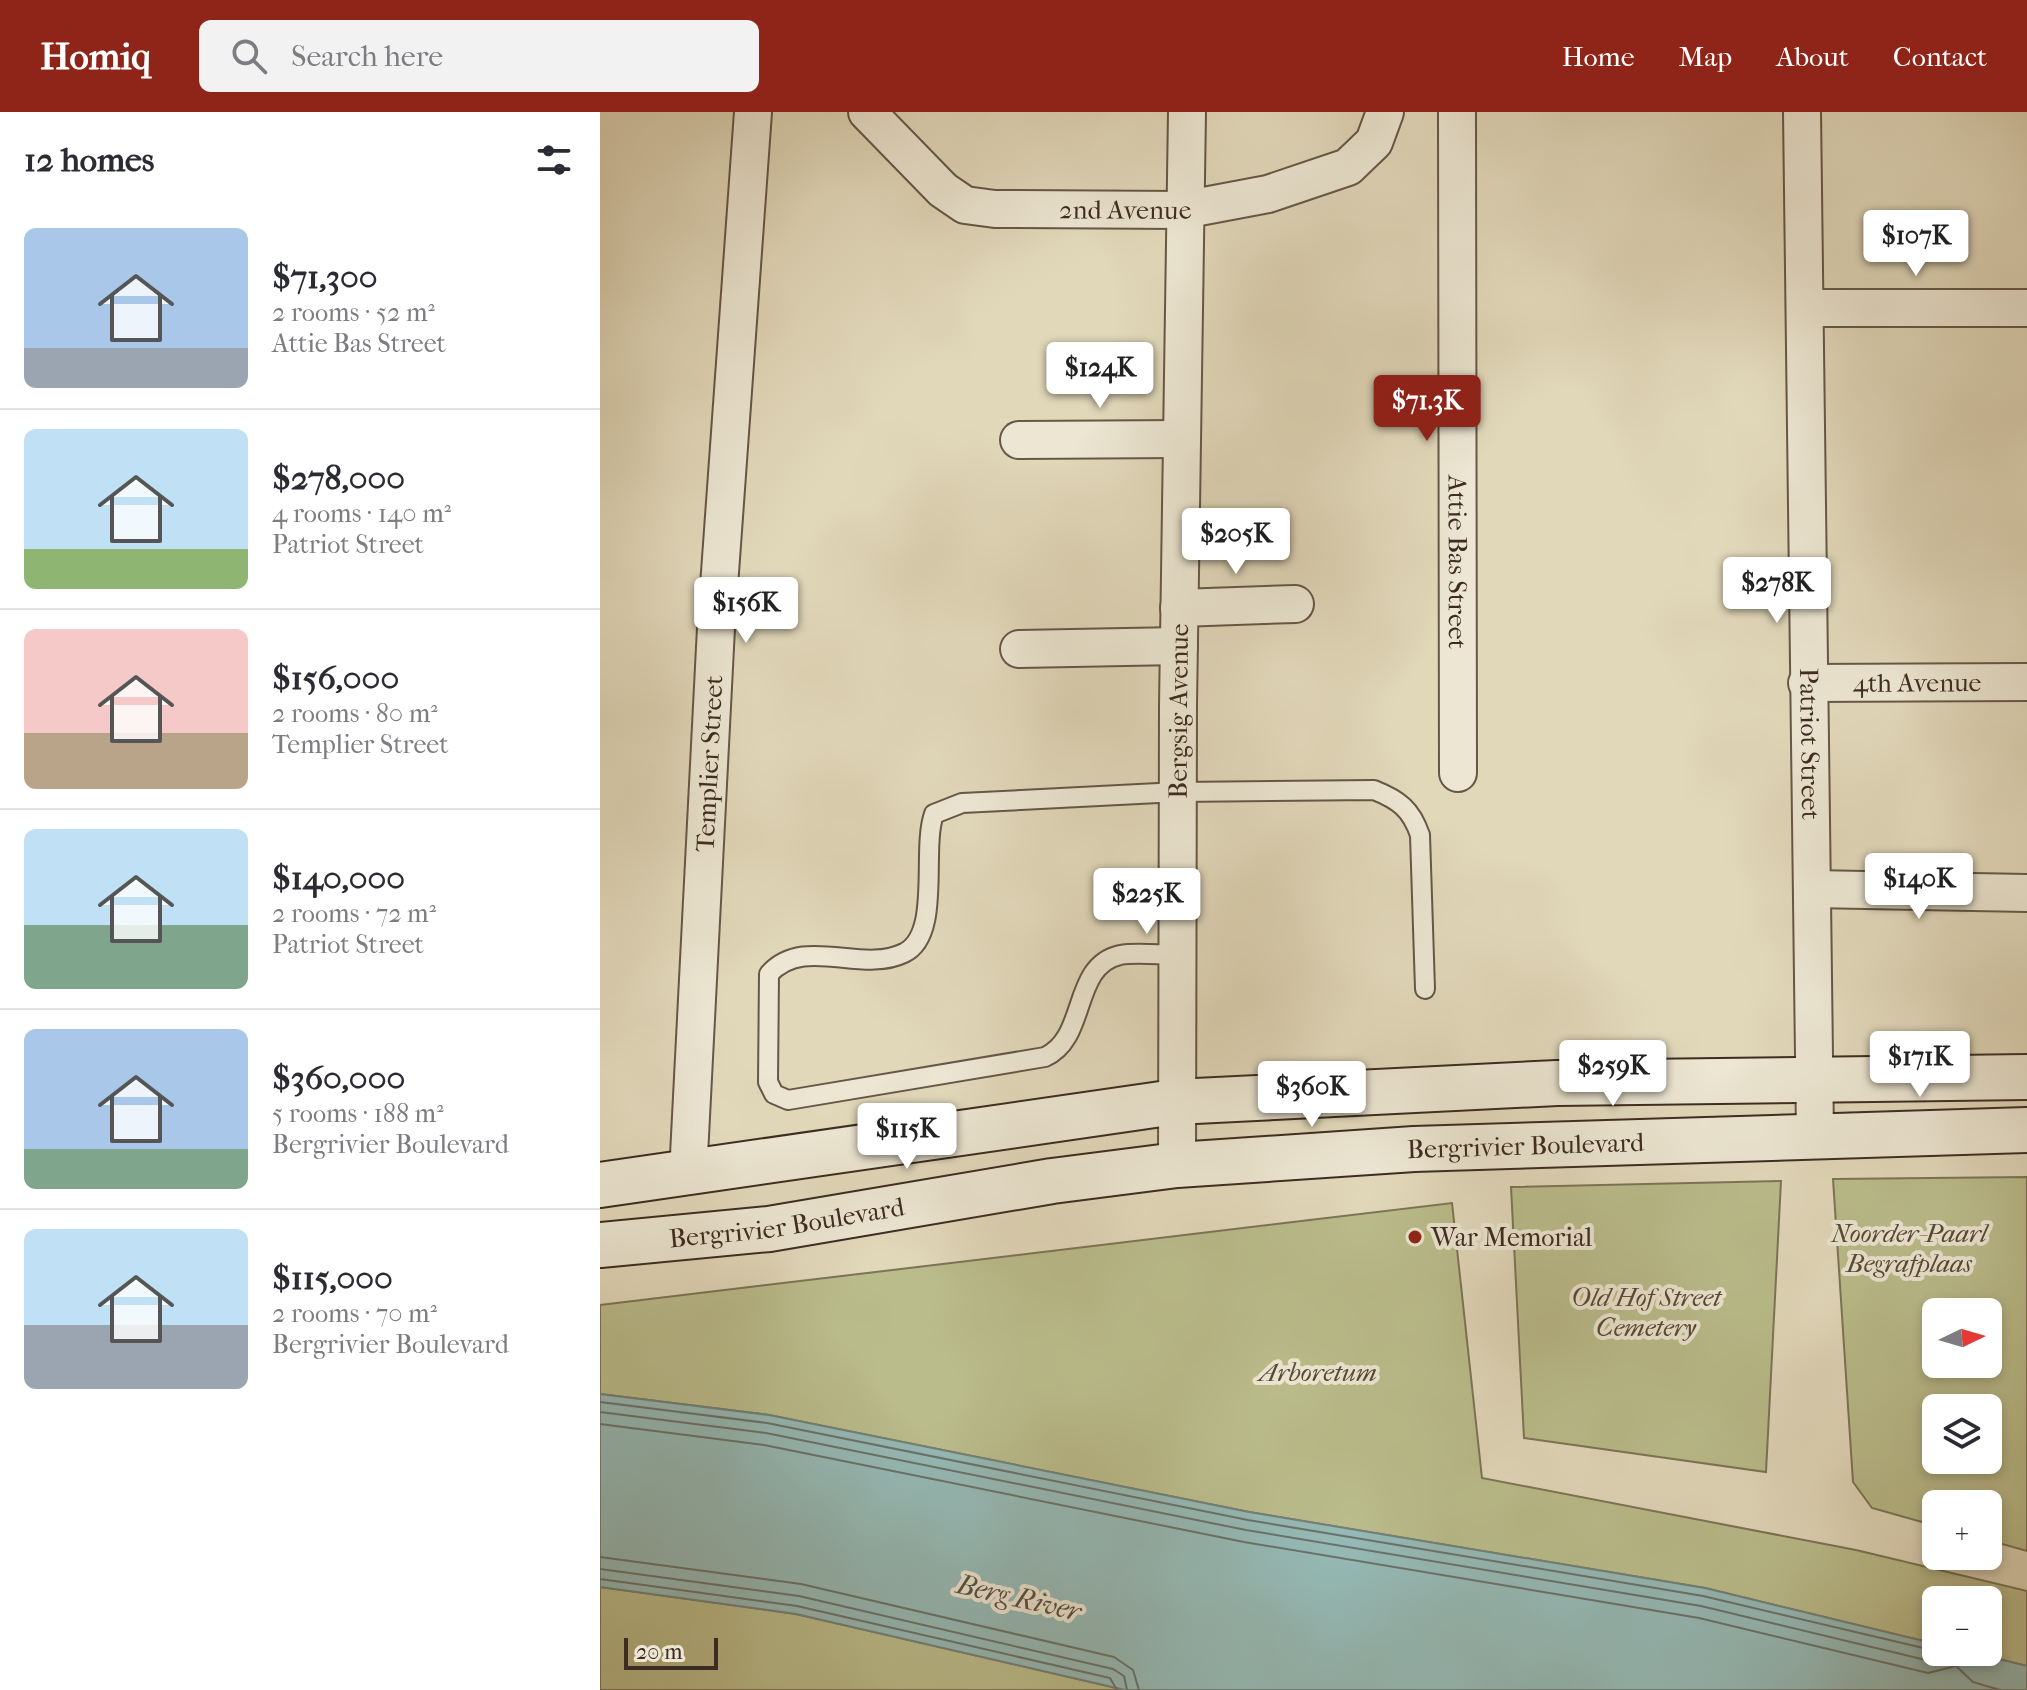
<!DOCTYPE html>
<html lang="en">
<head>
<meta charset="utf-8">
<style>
	body { margin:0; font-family:"IM FELL French Canon",serif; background:#f2f2f3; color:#2b2b33; height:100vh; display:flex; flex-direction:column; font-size:30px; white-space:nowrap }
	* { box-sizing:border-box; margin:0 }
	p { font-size:26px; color:#7c7c81 }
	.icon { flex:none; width:44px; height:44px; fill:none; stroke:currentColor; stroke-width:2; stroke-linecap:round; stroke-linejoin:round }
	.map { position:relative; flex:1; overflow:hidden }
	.side { display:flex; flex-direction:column; background:#fff; width:600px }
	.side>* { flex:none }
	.needle { width:52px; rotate:85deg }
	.tools { position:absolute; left:1322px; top:1186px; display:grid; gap:16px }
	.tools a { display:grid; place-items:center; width:80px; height:80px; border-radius:12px; background:#fff; box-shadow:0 4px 12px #0003; font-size:40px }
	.scale { position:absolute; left:24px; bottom:20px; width:94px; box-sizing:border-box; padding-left:8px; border:4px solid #3d2c21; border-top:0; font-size:22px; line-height:28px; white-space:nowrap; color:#3d2c21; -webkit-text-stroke:6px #ece6d2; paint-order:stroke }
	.price { position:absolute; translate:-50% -68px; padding:0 18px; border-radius:8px; background:#fff; color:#222; font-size:26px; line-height:52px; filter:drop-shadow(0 2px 4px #0008) }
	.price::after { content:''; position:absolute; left:50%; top:48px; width:24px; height:18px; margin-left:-12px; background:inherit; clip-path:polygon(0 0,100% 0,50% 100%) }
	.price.current { background:#8f2418; color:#fff }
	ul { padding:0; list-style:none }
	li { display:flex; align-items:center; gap:24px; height:200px; padding:0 24px }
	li+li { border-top:2px solid #e1e1e2 }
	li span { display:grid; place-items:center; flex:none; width:224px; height:160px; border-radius:12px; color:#555 }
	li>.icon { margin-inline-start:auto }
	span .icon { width:96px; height:96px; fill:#fffc; stroke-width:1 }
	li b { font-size:34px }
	h2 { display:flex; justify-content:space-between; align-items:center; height:96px; padding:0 24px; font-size:34px }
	header { display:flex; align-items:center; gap:48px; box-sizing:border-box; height:112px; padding:0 40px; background:#8f2418; color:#fff }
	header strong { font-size:38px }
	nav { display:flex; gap:44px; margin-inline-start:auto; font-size:28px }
	.search { width:560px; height:72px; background:#f2f2f3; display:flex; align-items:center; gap:20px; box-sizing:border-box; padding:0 28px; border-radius:12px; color:#7c7c81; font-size:30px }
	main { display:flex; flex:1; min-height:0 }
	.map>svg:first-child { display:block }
</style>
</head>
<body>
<header>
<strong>Homiq</strong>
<div class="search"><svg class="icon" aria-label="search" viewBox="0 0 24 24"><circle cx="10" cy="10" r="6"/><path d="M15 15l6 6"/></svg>Search here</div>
<nav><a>Home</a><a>Map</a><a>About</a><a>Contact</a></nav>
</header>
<main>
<section class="side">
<h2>12 homes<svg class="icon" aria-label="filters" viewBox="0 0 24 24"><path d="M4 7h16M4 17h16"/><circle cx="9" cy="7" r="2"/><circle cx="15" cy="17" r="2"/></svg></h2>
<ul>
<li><span style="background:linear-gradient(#a9c7e8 75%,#9aa5b1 0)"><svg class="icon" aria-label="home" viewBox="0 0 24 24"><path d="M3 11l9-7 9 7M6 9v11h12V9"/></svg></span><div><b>$71,300</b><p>2 rooms · 52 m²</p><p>Attie Bas Street</p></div></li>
<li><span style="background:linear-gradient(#bfe0f5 75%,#8fb573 0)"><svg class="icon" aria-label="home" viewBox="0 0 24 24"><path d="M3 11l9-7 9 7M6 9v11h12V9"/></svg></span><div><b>$278,000</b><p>4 rooms · 140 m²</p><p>Patriot Street</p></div></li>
<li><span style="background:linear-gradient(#f6c9c9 65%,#b9a48a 0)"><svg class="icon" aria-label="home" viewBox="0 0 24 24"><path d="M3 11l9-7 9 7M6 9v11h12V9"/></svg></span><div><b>$156,000</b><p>2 rooms · 80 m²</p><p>Templier Street</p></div></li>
<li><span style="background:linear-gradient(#bfe0f5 60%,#7fa58c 0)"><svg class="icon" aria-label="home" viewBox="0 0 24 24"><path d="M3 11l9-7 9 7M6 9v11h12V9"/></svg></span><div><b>$140,000</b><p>2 rooms · 72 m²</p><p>Patriot Street</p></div></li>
<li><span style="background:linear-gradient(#a9c7e8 75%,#7fa58c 0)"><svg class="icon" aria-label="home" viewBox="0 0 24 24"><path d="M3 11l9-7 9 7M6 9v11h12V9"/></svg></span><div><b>$360,000</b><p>5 rooms · 188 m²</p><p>Bergrivier Boulevard</p></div></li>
<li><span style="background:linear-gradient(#bfe0f5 60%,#9aa5b1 0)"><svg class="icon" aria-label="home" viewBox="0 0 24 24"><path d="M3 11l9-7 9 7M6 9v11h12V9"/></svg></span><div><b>$115,000</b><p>2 rooms · 70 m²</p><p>Bergrivier Boulevard</p></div></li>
</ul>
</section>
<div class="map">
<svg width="1427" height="1578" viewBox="0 0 1427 1578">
	<rect width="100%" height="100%" fill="#e1d8ba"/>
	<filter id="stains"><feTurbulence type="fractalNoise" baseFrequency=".0025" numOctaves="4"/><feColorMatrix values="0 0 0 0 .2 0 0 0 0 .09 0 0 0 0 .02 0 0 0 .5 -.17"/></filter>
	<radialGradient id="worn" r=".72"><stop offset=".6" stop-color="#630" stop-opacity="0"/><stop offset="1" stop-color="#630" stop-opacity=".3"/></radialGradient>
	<!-- green -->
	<g fill="#babc8b" stroke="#7c7456" stroke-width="2" fill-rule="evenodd">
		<path d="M 1427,1065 L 1427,1439 L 1388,1428 L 1388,1392 L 1336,1392 L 1336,1414 L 1272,1396 L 1253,1370 L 1233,1067 ZM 1388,1200 L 1388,1252 L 1336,1252 L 1336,1200 ZM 1388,1296 L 1388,1348 L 1336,1348 L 1336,1296 Z"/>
		<path d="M 1181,1069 L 1166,1360 L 924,1326 L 911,1075 Z"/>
		<path d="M 852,1091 L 882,1366 L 1256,1438 L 1427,1479 L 1427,1554 L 1371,1540 L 1388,1540 L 1388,1488 L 1336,1488 L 1336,1532 L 1105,1476 L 649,1400 L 169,1303 L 0,1282 L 0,1193 Z"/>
		<path d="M 0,1475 L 196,1502 L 525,1578 L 0,1578 Z"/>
	</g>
	<!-- water -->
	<path fill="#95b9b5" stroke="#72817a" stroke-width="2" d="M 0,1282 L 169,1303 L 649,1400 L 1105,1476 L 1336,1532 L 1336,1540 L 1371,1540 L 1427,1554 L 1427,1578 L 525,1578 L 196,1502 L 0,1475 Z"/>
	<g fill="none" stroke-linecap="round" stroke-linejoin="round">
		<!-- shore -->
		<g stroke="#69726b" stroke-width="2">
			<path d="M 0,1290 L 167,1311 L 648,1408 L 1103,1484 L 1336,1539"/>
			<path d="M 0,1300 L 166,1321 L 646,1418 L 1101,1494 L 1330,1549 L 1342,1547 L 1351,1540"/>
			<path d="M 0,1312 L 164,1333 L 644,1430 L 1099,1506 L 1328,1561 L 1356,1554 L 1373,1570 L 1400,1578"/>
			<path d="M 0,1445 L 201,1472 L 514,1545 L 533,1558 L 539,1578"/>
			<path d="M 0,1457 L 199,1484 L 513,1557 L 524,1564 L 527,1578"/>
			<path d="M 0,1467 L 197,1494 L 510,1566 L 517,1578"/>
		</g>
		<defs>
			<path id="lane" d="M 577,843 C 559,843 537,840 520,843 C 471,854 488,926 445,945 L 188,988 L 174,982 L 168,970 L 169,862 C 204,823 261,862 304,841 C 342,823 321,738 334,702 L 362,691 L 578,680 L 774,678 C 799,688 811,697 820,723 L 825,877"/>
			<g id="street">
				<path id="s1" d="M 267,0 L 343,78 L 365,93 L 395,97 L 583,98 L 668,82 L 748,55 L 774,30 L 785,0"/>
				<path id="s2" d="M 857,0 L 858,661"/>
				<path id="s3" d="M 1202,0 L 1215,1023"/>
				<path d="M 1205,196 L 1427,196"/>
				<path d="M 419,328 L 581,327"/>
				<path d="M 579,496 L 695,492"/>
				<path d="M 419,537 L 579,534"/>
				<path id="s4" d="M 1207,571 L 1427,570"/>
				<path d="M 1212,777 L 1427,781"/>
				<path id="s5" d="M 577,1053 L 578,594 L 587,0"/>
				<path id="s6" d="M 88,1063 L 116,516 L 153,0"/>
			</g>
			<g id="secondary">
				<path d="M 0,1073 L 575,990 L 957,971 L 1427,965"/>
				<path id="s7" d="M 0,1133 L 169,1117 L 452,1069 L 577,1053 L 814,1037 L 1427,1018"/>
			</g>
		</defs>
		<!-- lane casing -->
		<use href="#lane" stroke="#665747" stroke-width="22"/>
		<!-- street casing -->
		<use href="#street" stroke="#665747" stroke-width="40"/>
		<!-- secondary casing -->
		<use href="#secondary" stroke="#3d2c21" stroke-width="48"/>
		<!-- lane -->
		<use href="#lane" stroke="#ece6d2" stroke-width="18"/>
		<!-- street -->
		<use href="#street" stroke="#ece6d2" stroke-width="36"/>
		<!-- secondary -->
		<use href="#secondary" stroke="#ece6d2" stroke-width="44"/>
	</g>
	<!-- markers -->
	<circle fill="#8f2418" stroke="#ece6d2" stroke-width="3" cx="815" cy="1125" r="8"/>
	<g text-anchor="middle" stroke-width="8" stroke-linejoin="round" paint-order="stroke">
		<!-- street labels -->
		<g font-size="26" fill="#3d2c21" stroke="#ece6d2">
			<text dy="9" stroke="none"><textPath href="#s1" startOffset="296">2nd Avenue</textPath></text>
			<text dy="9" stroke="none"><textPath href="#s2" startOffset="450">Attie Bas Street</textPath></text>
			<text dy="9" stroke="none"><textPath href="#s4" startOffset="110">4th Avenue</textPath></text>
			<text dy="9" stroke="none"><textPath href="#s5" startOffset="454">Bergsig Avenue</textPath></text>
			<text dy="9" stroke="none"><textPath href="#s3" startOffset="632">Patriot Street</textPath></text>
			<text dy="9" stroke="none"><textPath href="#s6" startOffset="412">Templier Street</textPath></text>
			<text dy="9" stroke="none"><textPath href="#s7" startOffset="932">Bergrivier Boulevard</textPath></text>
			<text dy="9" stroke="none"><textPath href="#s7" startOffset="188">Bergrivier Boulevard</textPath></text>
		</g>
		<!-- park labels -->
		<g font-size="26" font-style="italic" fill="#564936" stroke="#ece6d2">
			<text x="1309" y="1130">Noorder-Paarl<tspan x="1309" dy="30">Begrafplaas</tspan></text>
			<text x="1046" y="1194">Old Hof Street<tspan x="1046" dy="30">Cemetery</tspan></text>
			<text x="718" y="1269">Arboretum</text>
		</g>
		<!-- poi labels -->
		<g font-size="26" fill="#3d2c21" stroke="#ece6d2" text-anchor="start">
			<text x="831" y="1134">War Memorial</text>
		</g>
		<!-- water labels -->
		<g font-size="28" font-style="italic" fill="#534f46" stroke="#ece6d2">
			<text transform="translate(419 1485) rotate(13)" y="10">Berg River</text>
		</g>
	</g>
	<rect width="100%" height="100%" filter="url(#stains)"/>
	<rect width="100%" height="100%" fill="url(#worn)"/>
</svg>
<div class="tools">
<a><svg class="needle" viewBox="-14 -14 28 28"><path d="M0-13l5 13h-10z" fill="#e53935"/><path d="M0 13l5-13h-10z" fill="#7c7c81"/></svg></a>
<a><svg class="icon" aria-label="layers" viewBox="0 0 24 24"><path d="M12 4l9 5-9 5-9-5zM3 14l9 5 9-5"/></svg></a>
<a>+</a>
<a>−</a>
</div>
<div class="scale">20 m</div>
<b class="price" style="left:1316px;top:166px">$107K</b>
<b class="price" style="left:500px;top:298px">$124K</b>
<b class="price current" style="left:827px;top:331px">$71.3K</b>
<b class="price" style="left:636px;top:464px">$205K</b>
<b class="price" style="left:1177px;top:513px">$278K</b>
<b class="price" style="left:146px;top:533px">$156K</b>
<b class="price" style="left:1319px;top:809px">$140K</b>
<b class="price" style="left:547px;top:824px">$225K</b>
<b class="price" style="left:1320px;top:987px">$171K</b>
<b class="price" style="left:1013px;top:996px">$259K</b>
<b class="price" style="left:712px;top:1017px">$360K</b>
<b class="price" style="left:307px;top:1059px">$115K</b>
</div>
</main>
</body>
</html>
